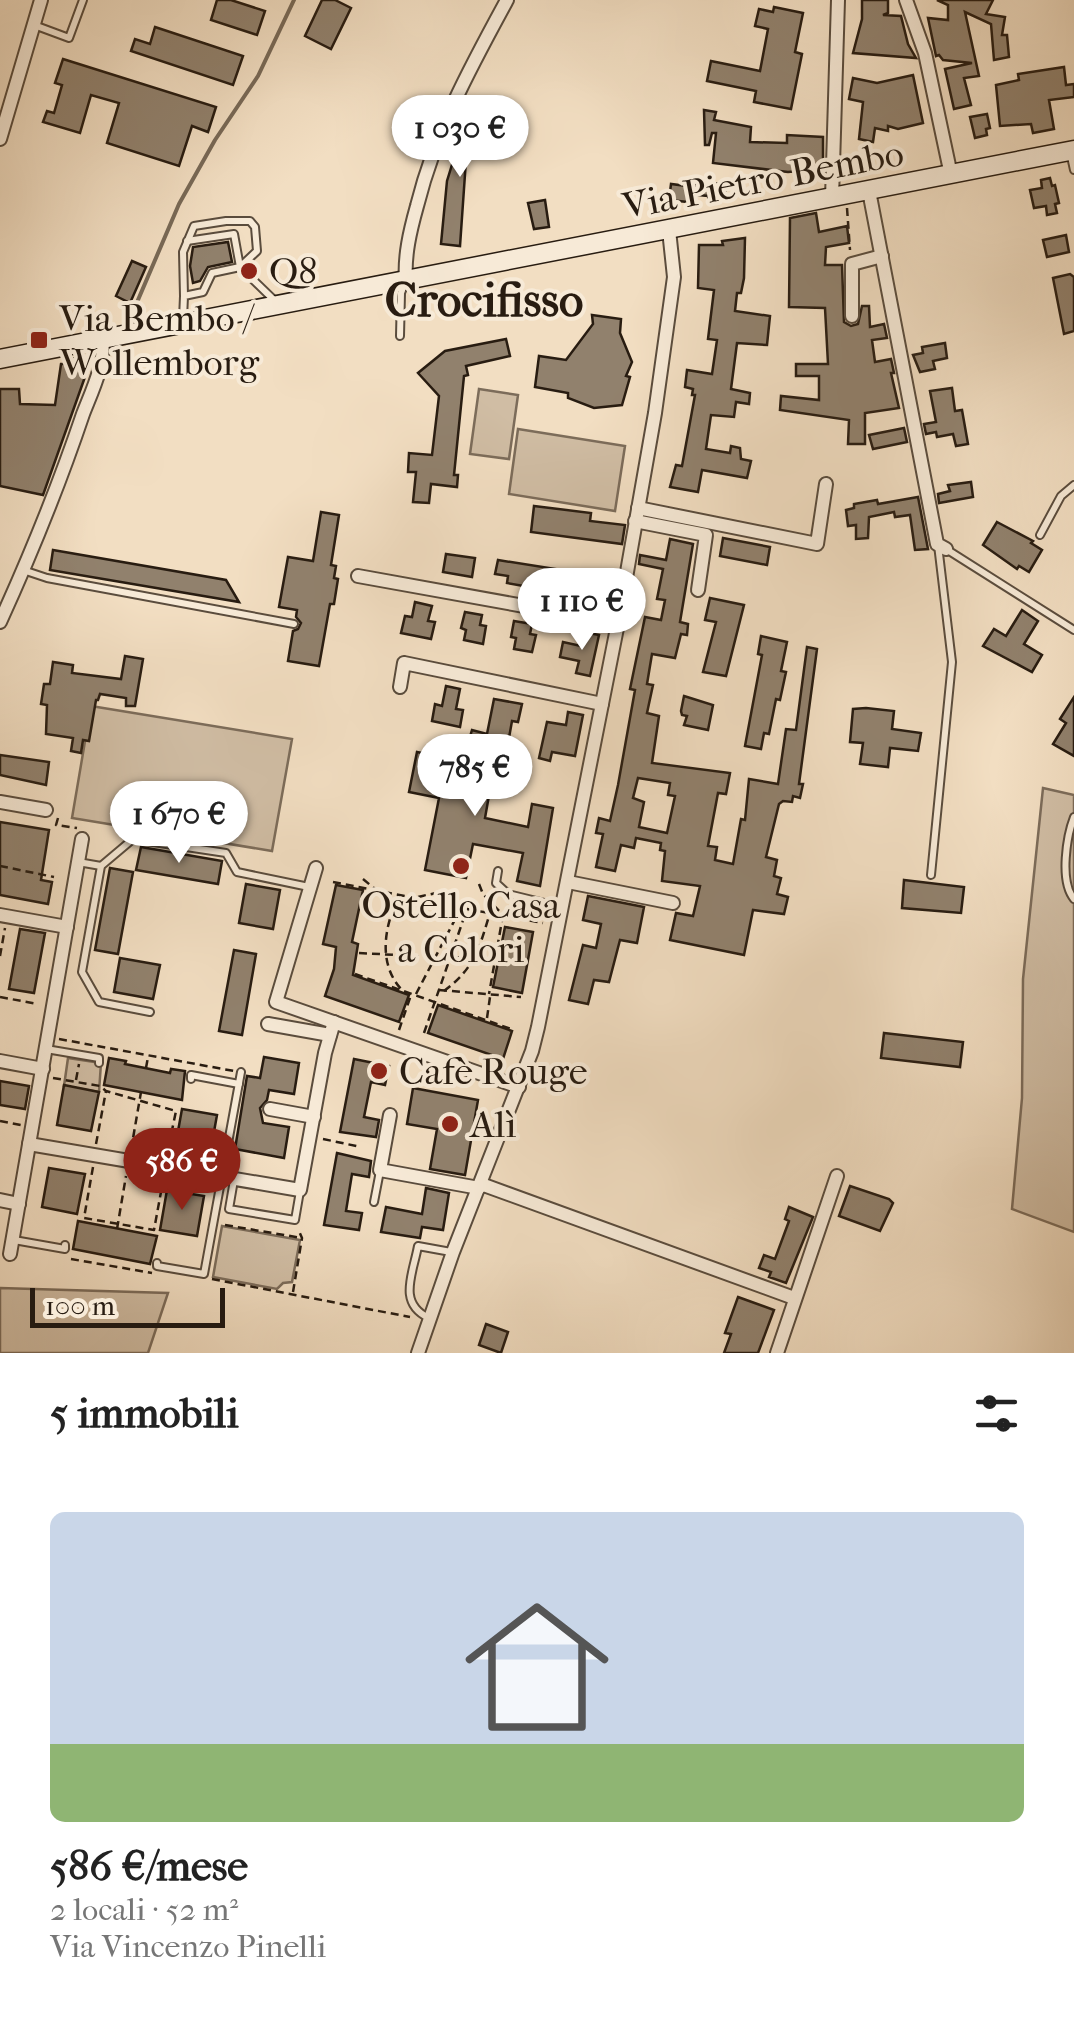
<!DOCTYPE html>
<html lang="it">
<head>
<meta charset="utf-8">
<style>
	body { margin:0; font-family:"IM FELL French Canon",serif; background:#f6f6f6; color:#222; height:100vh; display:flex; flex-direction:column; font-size:38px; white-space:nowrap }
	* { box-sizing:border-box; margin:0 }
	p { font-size:32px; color:#767676 }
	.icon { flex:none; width:55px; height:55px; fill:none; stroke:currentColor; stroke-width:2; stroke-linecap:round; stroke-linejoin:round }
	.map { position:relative; height:1353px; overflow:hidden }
	.drawer { display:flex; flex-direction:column; background:#fff; flex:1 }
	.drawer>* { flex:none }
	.scale { position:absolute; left:30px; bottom:25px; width:195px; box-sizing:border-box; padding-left:10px; border:5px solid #281c11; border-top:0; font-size:28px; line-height:35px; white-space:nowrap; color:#281c11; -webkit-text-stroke:8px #f7ead7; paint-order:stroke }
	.price { position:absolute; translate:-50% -85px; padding:0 22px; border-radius:35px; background:#fff; color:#222; font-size:32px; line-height:65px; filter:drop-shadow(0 2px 5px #0008) }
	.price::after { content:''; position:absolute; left:50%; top:60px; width:30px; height:22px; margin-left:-15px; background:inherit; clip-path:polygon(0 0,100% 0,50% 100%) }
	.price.current { background:#8f2418; color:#fff }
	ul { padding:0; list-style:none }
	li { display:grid; align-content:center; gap:20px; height:530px; padding:0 50px }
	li+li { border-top:2px solid #e0e0e0 }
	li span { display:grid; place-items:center; height:310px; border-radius:15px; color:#555 }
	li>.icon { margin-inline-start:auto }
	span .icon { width:180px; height:180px; fill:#fffc; stroke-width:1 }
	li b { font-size:42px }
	h2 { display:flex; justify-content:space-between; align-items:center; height:120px; padding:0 50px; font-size:42px }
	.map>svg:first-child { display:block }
</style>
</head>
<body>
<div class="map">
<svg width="1074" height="1353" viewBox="0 0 1074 1353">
	<rect width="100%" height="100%" fill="#f2dec2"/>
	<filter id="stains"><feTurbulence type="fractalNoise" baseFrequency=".002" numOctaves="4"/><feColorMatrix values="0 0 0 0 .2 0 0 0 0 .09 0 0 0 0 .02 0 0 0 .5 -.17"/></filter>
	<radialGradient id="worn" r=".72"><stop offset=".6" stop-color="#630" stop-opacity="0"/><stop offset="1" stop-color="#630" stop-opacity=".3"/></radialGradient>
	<!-- green -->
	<g fill="#d0bda4" stroke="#7c6c5a" stroke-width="2.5">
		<path d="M 479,389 L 518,395 L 509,459 L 470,454 Z"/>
		<path d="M 518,429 L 625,446 L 615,511 L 509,494 Z"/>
		<path d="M 91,706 L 292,739 L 272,851 L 72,818 Z"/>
		<path d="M 1043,788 L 1074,795 L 1074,1232 L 1012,1209 L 1022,1098 L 1023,979 Z"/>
		<path d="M 68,1058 L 101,1063 L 99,1092 L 64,1086 Z"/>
		<path d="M 222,1226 L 300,1240 L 292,1282 L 283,1283 L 277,1289 L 213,1277 Z"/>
		<path d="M 0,1288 L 168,1293 L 148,1353 L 0,1353 Z"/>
	</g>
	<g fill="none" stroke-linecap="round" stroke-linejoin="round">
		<!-- stream -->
		<path stroke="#786957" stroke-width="4" d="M 135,307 L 179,204 L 215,140 L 258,76 L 294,0"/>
	</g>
	<!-- building -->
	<g fill="#91816d" stroke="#281c11" stroke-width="2.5" fill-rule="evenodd">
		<path d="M 217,0 L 231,0 L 265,11 L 257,35 L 211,20 Z"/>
		<path d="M 322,0 L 335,0 L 351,8 L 331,49 L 305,36 Z"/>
		<path d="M 862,0 L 888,0 L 888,13 L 883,15 L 901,16 L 908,44 L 916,58 L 853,53 L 862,19 Z"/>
		<path d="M 937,0 L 993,0 L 986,14 L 1005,17 L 1002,35 L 1007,35 L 1009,57 L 994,60 L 991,24 L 965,12 L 979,76 L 964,78 L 971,105 L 954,109 L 945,69 L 972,63 L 943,60 L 939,55 L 936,56 L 928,18 L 948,20 L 948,5 Z"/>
		<path d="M 774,7 L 803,13 L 795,52 L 802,54 L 791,109 L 754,102 L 756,91 L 707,81 L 711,61 L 760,71 L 768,29 L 755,26 L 759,9 L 773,12 Z"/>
		<path d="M 155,27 L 243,56 L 233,85 L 131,51 L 135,39 L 150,44 Z"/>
		<path d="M 63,59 L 216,107 L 208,132 L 192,126 L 179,166 L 107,143 L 119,103 L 91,95 L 80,133 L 43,122 L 47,111 L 54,113 L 62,85 L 55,83 Z"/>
		<path d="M 1064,67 L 1066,85 L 1074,84 L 1074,97 L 1049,100 L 1054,129 L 1033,133 L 1031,124 L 1000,126 L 996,85 L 1019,80 L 1018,74 Z"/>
		<path d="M 913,75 L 923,123 L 898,129 L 888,126 L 888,131 L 875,128 L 873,142 L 859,139 L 863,102 L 849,99 L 853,78 L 877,83 Z"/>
		<path d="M 704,110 L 716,112 L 714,120 L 751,127 L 750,142 L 787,143 L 787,135 L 823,137 L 823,169 L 788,172 L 713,163 L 716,133 L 712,133 L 709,145 L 705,145 Z"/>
		<path d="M 987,114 L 990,128 L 986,129 L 987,135 L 975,138 L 970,117 Z"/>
		<path d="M 467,116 L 487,121 L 477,157 L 466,160 L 460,246 L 441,244 L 447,181 Z"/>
		<path d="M 1050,178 L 1052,186 L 1055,185 L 1059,203 L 1055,204 L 1057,213 L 1047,215 L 1046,206 L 1034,208 L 1030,190 L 1042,188 L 1041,180 Z"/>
		<path d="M 687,181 L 697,184 L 725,183 L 726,200 L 709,201 L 708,196 L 688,194 L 688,202 L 669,200 L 671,184 L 687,186 Z"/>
		<path d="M 545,200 L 549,227 L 534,229 L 528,203 Z"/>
		<path d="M 816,213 L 819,232 L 847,226 L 849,243 L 826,247 L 825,265 L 842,265 L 844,322 L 851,326 L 858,324 L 862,306 L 869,306 L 870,327 L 884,324 L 887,338 L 872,340 L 875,362 L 891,359 L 894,373 L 891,373 L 899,408 L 865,413 L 865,444 L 848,444 L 849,420 L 780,410 L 781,396 L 819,400 L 819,376 L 796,376 L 796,364 L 828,364 L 825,308 L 789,307 L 790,218 Z"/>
		<path d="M 1066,235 L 1069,252 L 1047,257 L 1043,240 Z"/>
		<path d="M 745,238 L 744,278 L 741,293 L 737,293 L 735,311 L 770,316 L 767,345 L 737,343 L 731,389 L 750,393 L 749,404 L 736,402 L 734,417 L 711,415 L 706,449 L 730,453 L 731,446 L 740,448 L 741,459 L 751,461 L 747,478 L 702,470 L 698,492 L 670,487 L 676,465 L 682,466 L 695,395 L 692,395 L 693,389 L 685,387 L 687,370 L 712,374 L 717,340 L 708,339 L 714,290 L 698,288 L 699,245 L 723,245 L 722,241 Z"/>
		<path d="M 228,242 L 232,262 L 208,267 L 200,281 L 193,283 L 190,266 L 193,247 Z"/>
		<path d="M 132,261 L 146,267 L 130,303 L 116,296 Z"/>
		<path d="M 1070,274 L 1074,277 L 1074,331 L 1064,334 L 1053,278 Z"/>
		<path d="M 592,315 L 621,319 L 620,333 L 632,362 L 626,376 L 630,377 L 622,405 L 594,408 L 568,398 L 568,393 L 535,387 L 539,356 L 566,360 L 593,324 Z"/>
		<path d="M 506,339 L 510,356 L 466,366 L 468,375 L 464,376 L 454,475 L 458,475 L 457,487 L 431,484 L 429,503 L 413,502 L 416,472 L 408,472 L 409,453 L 432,455 L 439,396 L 418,373 L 445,351 Z"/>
		<path d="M 945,343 L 947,358 L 933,361 L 935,369 L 920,372 L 913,355 L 923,353 L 922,347 Z"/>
		<path d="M 69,358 L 91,360 L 43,495 L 0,486 L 0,389 L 19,389 L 20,404 L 55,405 L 61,364 L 68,364 Z"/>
		<path d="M 952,388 L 955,411 L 962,410 L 968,444 L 956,446 L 953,434 L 937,437 L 936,432 L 926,434 L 924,424 L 936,422 L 930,391 Z"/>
		<path d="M 904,428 L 907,442 L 873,449 L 869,435 Z"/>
		<path d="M 971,482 L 973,497 L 939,503 L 938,494 L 950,491 L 948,485 Z"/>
		<path d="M 918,497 L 928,549 L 915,550 L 910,515 L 895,517 L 894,512 L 869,517 L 868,538 L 856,539 L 856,525 L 848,526 L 846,510 L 854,508 L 854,504 L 877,500 L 878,504 Z"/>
		<path d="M 534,506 L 591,513 L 590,521 L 625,525 L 622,544 L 531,532 Z"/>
		<path d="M 321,512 L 339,515 L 331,565 L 336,566 L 334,578 L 338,579 L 334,604 L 330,604 L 319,666 L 288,661 L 293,631 L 298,629 L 301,623 L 296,617 L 297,610 L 279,607 L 288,557 L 313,561 Z"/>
		<path d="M 997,522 L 1033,541 L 1031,543 L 1042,550 L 1029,572 L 1019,566 L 1017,569 L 983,545 Z"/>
		<path d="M 723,538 L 770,547 L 767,565 L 720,556 Z"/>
		<path d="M 670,539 L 693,544 L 680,622 L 688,624 L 687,635 L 681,634 L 675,658 L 652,654 L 647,684 L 653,685 L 647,713 L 659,716 L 652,763 L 730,773 L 726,794 L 718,793 L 708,846 L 717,847 L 715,860 L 733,864 L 741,819 L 745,820 L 749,779 L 778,784 L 786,729 L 796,730 L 807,647 L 817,649 L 799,784 L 803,784 L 800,798 L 793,796 L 792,802 L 783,801 L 779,804 L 766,857 L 777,860 L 774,876 L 781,878 L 777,894 L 788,897 L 784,914 L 753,910 L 744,955 L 670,940 L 676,913 L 693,916 L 700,886 L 662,881 L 665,851 L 660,850 L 661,843 L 636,838 L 634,848 L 621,845 L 615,871 L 596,867 L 603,834 L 596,833 L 599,818 L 610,821 L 618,785 L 635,690 L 630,689 L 645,617 L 661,620 L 665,600 L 657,599 L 663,569 L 639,564 L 640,555 L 666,560 ZM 638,778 L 670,783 L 668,795 L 675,796 L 667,833 L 639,827 L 644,802 L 633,798 Z"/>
		<path d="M 53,550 L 226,580 L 239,602 L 50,570 Z"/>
		<path d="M 446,554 L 475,558 L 472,577 L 443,572 Z"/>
		<path d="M 498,560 L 612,578 L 608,601 L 507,583 L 508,576 L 495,574 Z"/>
		<path d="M 710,598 L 744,605 L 726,676 L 703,672 L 716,622 L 705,620 Z"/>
		<path d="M 415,602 L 432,606 L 428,621 L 435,622 L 431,639 L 401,633 L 405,616 L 412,617 Z"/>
		<path d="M 1022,610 L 1038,621 L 1024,644 L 1042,655 L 1032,672 L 983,646 L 994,629 L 1006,636 Z"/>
		<path d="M 465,612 L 482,615 L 480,625 L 486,626 L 483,644 L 464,640 L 466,630 L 461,628 Z"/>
		<path d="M 514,621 L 532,624 L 530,634 L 536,635 L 532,652 L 514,649 L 516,638 L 511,637 Z"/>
		<path d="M 584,632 L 599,635 L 590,676 L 576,673 L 579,661 L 560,657 L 563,642 L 581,646 Z"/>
		<path d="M 761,636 L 787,642 L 781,671 L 786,672 L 780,700 L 776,699 L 769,734 L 764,733 L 761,749 L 745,746 L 762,655 L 758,654 Z"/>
		<path d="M 125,656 L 143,659 L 135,706 L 126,706 L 126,698 L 100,694 L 98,700 L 96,700 L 89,741 L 83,740 L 81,753 L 71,751 L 73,738 L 46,734 L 47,705 L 41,704 L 44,684 L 50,684 L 53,662 L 73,665 L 72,673 L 121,679 Z"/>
		<path d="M 446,686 L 460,689 L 456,709 L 463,710 L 460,727 L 432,721 L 435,704 L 442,706 Z"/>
		<path d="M 684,696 L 713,705 L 708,730 L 684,725 L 687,716 L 682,715 L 681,711 Z"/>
		<path d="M 1074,697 L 1074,756 L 1053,744 L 1066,723 L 1060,719 Z"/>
		<path d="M 494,699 L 522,704 L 518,722 L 512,721 L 507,749 L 469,740 L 472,730 L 487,734 Z"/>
		<path d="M 866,708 L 894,711 L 892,729 L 921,733 L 918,751 L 890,748 L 888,767 L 860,764 L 863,743 L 850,742 L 853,709 Z"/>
		<path d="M 568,712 L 583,715 L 575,756 L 552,752 L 550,761 L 539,758 L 547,722 L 566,725 Z"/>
		<path d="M 417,752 L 494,767 L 485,818 L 528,827 L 532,804 L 553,808 L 540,886 L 517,881 L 523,853 L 473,844 L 466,878 L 425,870 L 439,798 L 409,792 Z"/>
		<path d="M 0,755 L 49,762 L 46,785 L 0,775 Z"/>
		<path d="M 0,822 L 49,830 L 41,880 L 52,882 L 48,904 L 0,895 Z"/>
		<path d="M 141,847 L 222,861 L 218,884 L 136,870 Z"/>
		<path d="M 110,868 L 133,872 L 118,954 L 95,950 Z"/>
		<path d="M 904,880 L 964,887 L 961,913 L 902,908 Z"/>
		<path d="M 246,884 L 280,890 L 273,929 L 239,923 Z"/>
		<path d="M 336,885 L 363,890 L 352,942 L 358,944 L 353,975 L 409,995 L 399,1022 L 325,996 L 334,969 L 336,947 L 323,944 Z"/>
		<path d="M 588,896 L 644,907 L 637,943 L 620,940 L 609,982 L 594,980 L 588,1004 L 569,1000 L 583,945 L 596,948 L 601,924 L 583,920 Z"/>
		<path d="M 505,927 L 533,932 L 522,993 L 493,987 Z"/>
		<path d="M 20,929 L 45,933 L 34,993 L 9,989 Z"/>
		<path d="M 234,950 L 256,954 L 242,1035 L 219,1031 Z"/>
		<path d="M 120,958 L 160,965 L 153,999 L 114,992 Z"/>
		<path d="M 438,1005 L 512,1031 L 503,1059 L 428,1033 Z"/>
		<path d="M 884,1033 L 963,1042 L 960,1067 L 881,1058 Z"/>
		<path d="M 264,1057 L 299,1063 L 294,1094 L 269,1090 L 267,1100 L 260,1108 L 263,1123 L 289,1127 L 284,1158 L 235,1149 L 247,1076 L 260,1078 Z"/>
		<path d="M 109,1058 L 126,1061 L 125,1064 L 170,1073 L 171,1069 L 185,1071 L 182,1100 L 104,1085 Z"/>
		<path d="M 354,1059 L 389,1066 L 385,1085 L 371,1082 L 364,1117 L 379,1120 L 376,1137 L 340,1132 Z"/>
		<path d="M 0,1081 L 29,1086 L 25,1109 L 0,1105 Z"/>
		<path d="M 64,1085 L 99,1092 L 91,1131 L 57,1125 Z"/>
		<path d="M 413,1088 L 478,1100 L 465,1175 L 430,1169 L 437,1129 L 407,1124 Z"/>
		<path d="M 182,1109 L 217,1115 L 210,1154 L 175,1148 Z"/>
		<path d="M 337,1153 L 371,1161 L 369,1177 L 352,1174 L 346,1211 L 362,1213 L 359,1230 L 324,1225 Z"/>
		<path d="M 49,1168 L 85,1174 L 77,1214 L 42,1207 Z"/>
		<path d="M 850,1186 L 889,1199 L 893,1203 L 880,1231 L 839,1216 Z"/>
		<path d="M 426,1188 L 449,1193 L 443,1230 L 422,1227 L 420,1238 L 381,1232 L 386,1207 L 422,1214 Z"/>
		<path d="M 167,1190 L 204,1196 L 197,1236 L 160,1230 Z"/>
		<path d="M 789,1207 L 813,1217 L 786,1283 L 769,1277 L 771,1272 L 759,1268 L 764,1255 L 775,1259 L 789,1221 L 785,1219 Z"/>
		<path d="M 78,1221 L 157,1236 L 150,1264 L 73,1249 Z"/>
		<path d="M 738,1297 L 774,1310 L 758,1353 L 724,1353 L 731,1334 L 725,1333 Z"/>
		<path d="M 486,1324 L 508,1332 L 501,1353 L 479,1345 Z"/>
	</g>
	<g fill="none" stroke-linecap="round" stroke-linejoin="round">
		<defs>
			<g id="lane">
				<path d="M 34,25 L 69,38 L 83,0"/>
				<path d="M 1070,152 L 1074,170"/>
				<path d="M 187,241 L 234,234 L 240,267"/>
				<path d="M 184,296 L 183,252 L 194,226 L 226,221 L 250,221 L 255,227 L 257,251 L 240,267"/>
				<path d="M 183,319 L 184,296 L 203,292 L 212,273 L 240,267 L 276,302"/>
				<path d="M 400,336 L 401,293 L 405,283"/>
				<path d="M 1040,535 L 1061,496 L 1074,485"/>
				<path d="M 946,549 L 1074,630"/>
				<path d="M 23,570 L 47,578 L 294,624"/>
				<path d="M 1074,817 C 1067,835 1059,881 1074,899"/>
				<path d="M 78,862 L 101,866"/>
				<path d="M 498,871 L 496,883 L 508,894 L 561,907"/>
				<path d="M 931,875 L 952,662 L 938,545"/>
				<path d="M 150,1012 L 99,1002 L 82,972 L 101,866 L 133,839 L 226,853 L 237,872 L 309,887"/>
				<path d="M 46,1049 L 99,1058 L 99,1063"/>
				<path d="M 191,1079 L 191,1075 L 239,1084"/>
				<path d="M 234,1180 L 229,1209 L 295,1220 L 300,1191"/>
				<path d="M 374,1202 L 380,1171"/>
				<path d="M 14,1240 L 65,1249 L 65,1245"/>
				<path d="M 157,1263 L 157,1266 L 204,1274 L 241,1072"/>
				<path d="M 429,1318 C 397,1303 413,1274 418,1246 L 451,1252"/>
			</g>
			<g id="street">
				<path d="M 906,0 L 925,53 L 951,175"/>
				<path d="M 0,139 L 41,0"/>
				<path d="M 869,191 L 937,544 L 946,549"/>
				<path d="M 832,198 L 838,0"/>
				<path d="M 406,282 C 404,256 410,231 417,206 C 436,130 470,68 507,0"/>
				<path d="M 852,316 L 852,264 L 882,256"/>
				<path d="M 638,508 L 817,544 L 826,484"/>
				<path d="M 635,521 L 706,535 L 698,590"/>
				<path d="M 358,576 L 618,623"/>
				<path d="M 0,622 C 31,554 59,485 83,414 C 91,393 106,363 102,340"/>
				<path d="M 400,687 L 404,663 L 602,704"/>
				<path d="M 0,802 L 46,810"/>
				<path d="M 316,868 L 276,1002 L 519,1087"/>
				<path d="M 568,882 L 673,903"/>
				<path d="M 0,915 L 67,927"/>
				<path d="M 268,1024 L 330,1035"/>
				<path d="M 0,1061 L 43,1069"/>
				<path d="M 270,1109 L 314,1117"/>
				<path d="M 390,1115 L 380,1170 L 479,1188"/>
				<path d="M 29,1144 L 300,1190 L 325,1053 L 334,1022"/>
				<path d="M 481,1184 L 794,1298"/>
				<path d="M 0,1200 L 19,1204"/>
				<path d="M 10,1254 L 82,839"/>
				<path d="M 418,1353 L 453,1252 L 532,1051 L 538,1027 L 618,623 L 655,413 L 674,277 L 669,230"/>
				<path d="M 777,1353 L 837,1176"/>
			</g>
			<path id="secondary" d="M 0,359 L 1074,150"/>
		</defs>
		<!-- lane casing -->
		<use href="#lane" stroke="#5a4c3d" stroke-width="10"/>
		<!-- street casing -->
		<use href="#street" stroke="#5a4c3d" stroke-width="16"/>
		<!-- secondary casing -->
		<use href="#secondary" stroke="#281c11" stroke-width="21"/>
		<!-- path -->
		<g stroke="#281c11" stroke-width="2.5" stroke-dasharray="8 5" stroke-linecap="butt">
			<path d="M 847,208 L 850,250"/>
			<path d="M 58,818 L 56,825 L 77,828"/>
			<path d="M 0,866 L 54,877"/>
			<path d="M 363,879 L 375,889"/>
			<path d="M 333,882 L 466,908"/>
			<path d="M 479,884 L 483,894 L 503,915 L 489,994"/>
			<path d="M 399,895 C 385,925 377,962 401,989"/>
			<path d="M 418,897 L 436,893"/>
			<path d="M 359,953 L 434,957"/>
			<path d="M 0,956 L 5,928"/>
			<path d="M 452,957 L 494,959"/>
			<path d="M 355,974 L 514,1030"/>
			<path d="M 439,990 L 521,997"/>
			<path d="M 444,991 C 479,965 480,942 493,904"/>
			<path d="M 416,994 L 461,908"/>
			<path d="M 0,997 L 38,1004"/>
			<path d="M 487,1018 L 490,997"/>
			<path d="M 399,1030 L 411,995"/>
			<path d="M 424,1033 L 467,909 L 543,923"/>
			<path d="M 59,1039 L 234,1071"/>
			<path d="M 146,1068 L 148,1057"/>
			<path d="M 53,1078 L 100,1086 L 106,1091 L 176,1111 L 167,1154"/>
			<path d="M 76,1080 L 79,1064"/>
			<path d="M 0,1121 L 21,1125"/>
			<path d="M 323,1139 L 361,1147"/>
			<path d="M 96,1144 L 106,1091"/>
			<path d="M 131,1150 L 141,1092"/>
			<path d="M 93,1167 L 84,1218 L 154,1230 L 163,1181"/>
			<path d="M 225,1225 L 302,1238"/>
			<path d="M 117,1229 L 126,1176"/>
			<path d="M 71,1259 L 152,1273"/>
			<path d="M 212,1279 L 410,1317"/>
			<path d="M 293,1292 L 302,1238 L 299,1231"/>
		</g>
		<!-- lane -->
		<use href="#lane" stroke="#f7ead7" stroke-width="6"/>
		<!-- street -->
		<use href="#street" stroke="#f7ead7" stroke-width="12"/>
		<!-- secondary -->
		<use href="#secondary" stroke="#f7ead7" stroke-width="18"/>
	</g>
	<!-- markers -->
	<g fill="#8f2418" stroke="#f7ead7" stroke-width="4">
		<circle cx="249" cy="271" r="10"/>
		<rect x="29" y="330" width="20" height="20" rx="5"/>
		<circle cx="461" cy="866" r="10"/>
		<circle cx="379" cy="1071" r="10"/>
		<circle cx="450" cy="1124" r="10"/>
	</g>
	<g text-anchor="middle" stroke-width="8" stroke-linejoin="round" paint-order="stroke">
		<!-- street labels -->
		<g font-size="38" fill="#281c11" stroke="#f7ead7">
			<text transform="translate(763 179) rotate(-11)" y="13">Via Pietro Bembo</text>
		</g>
		<!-- poi labels -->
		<g font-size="38" fill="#281c11" stroke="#f7ead7" text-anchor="start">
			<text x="269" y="284">Q8</text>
			<text x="59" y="331">Via Bembo /<tspan x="59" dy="44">Wollemborg</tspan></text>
			<text x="461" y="918" text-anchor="middle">Ostello Casa<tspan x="461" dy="44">a Colori</tspan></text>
			<text x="399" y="1084">Cafè Rouge</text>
			<text x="470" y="1137">Alì</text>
		</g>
		<!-- district labels -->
		<g font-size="48" font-weight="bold" fill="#281c11" stroke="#f7ead7">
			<text x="484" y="316">Crocifisso</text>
		</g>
	</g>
	<rect width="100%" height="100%" filter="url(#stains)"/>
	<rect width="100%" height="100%" fill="url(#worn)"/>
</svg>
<div class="scale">100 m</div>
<b class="price" style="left:460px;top:180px">1 030 €</b>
<b class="price" style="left:582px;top:653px">1 110 €</b>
<b class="price" style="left:475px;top:819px">785 €</b>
<b class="price" style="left:179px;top:866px">1 670 €</b>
<b class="price current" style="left:182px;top:1213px">586 €</b>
</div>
<section class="drawer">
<h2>5 immobili<svg class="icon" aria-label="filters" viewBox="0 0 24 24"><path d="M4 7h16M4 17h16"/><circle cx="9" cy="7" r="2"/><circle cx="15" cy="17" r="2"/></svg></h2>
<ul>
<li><span style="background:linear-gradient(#c9d6e8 75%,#8fb573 0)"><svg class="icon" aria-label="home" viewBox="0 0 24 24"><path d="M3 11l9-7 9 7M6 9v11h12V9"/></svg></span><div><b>586 €/mese</b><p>2 locali · 52 m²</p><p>Via Vincenzo Pinelli</p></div></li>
</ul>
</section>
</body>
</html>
